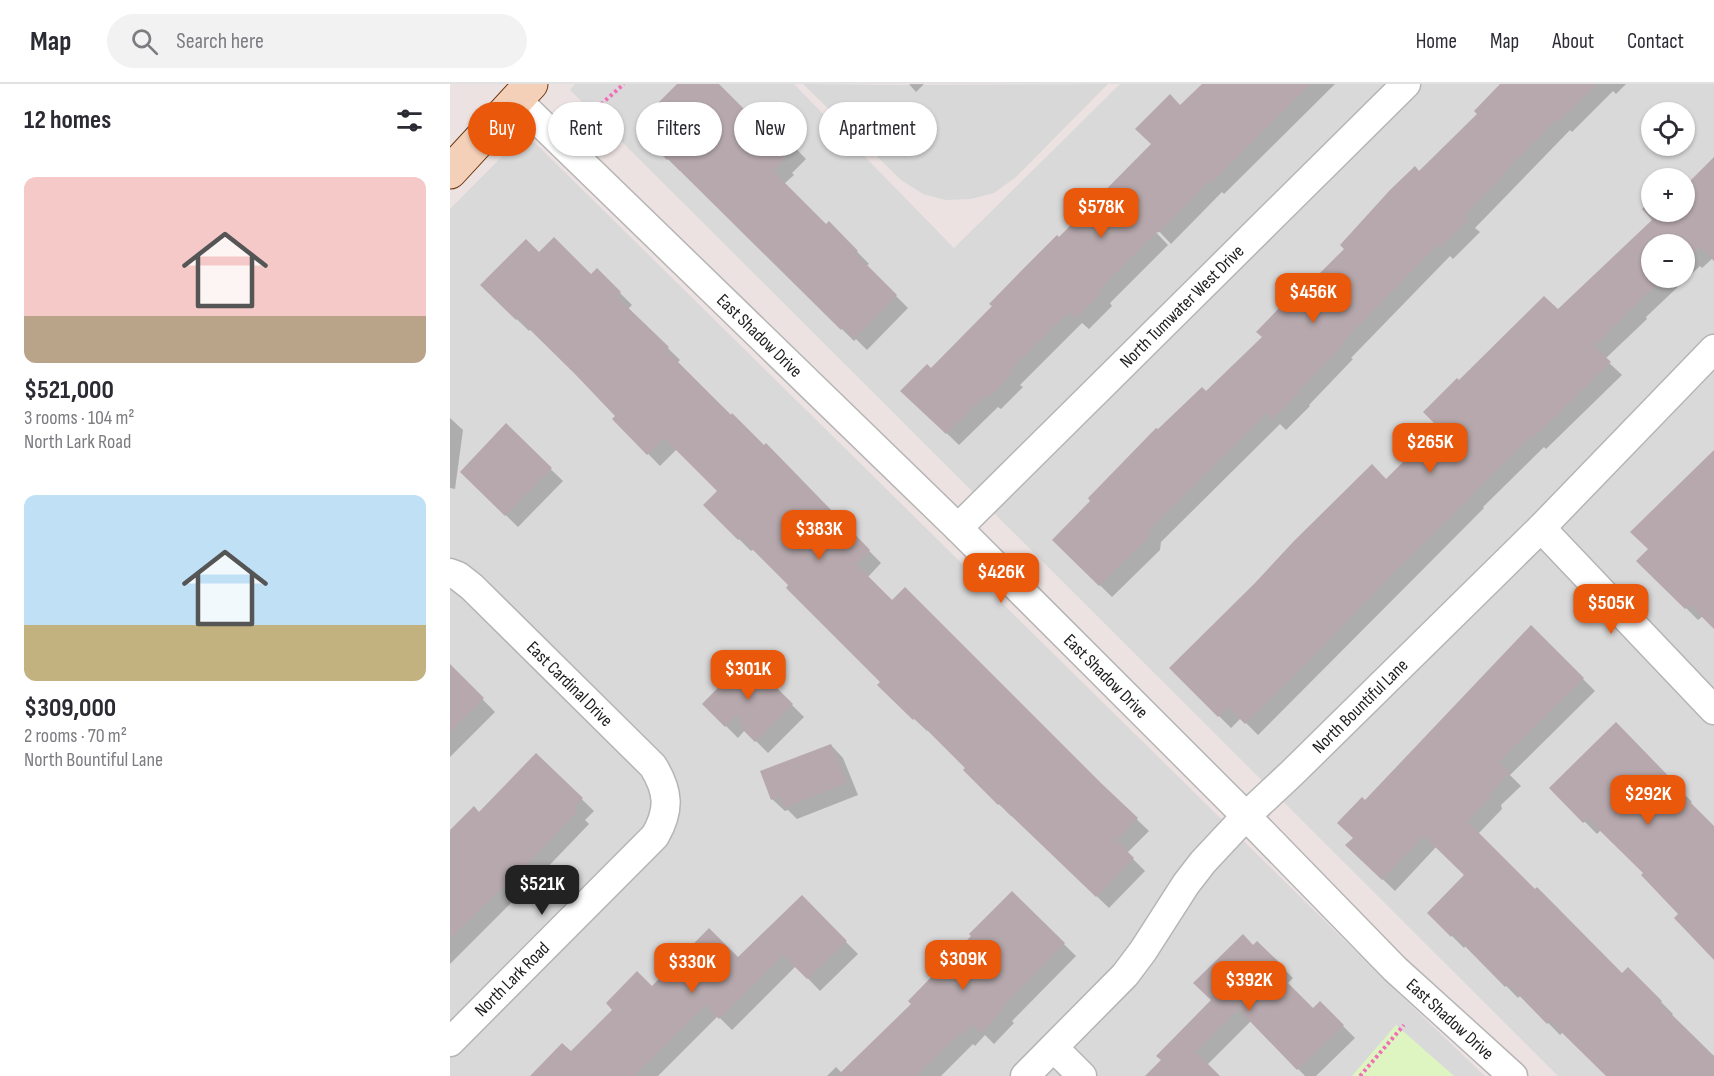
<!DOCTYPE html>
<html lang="en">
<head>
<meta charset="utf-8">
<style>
	body { margin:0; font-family:"Sofia Sans Condensed",sans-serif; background:#f2f2f3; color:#2b2b33; height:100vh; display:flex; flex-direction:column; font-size:22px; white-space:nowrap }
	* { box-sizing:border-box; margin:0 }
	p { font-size:20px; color:#7c7c81 }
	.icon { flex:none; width:33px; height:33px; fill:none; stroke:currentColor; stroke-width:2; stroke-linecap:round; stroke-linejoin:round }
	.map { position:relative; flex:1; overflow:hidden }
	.sheet { display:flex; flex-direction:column; background:#fff; width:450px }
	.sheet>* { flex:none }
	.guide { position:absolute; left:18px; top:18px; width:570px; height:54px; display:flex; gap:12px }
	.buttons { position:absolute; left:1191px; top:18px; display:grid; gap:12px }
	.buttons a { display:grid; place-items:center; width:54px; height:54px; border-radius:50%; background:#fff; box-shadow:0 2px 4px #0004; font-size:30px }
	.price { position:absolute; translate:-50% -51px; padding:0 14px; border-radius:12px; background:#ea580c; color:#fff; font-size:20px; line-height:39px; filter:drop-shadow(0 2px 3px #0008) }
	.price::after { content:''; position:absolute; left:50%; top:36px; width:18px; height:14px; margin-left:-9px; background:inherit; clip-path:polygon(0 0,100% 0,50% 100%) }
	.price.active { background:#222; color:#fff }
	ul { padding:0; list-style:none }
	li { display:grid; align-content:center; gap:12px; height:318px; padding:0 24px }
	li span { display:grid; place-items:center; height:186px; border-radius:12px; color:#555 }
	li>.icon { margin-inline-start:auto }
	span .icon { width:108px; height:108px; fill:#fffc; stroke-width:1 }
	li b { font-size:26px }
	h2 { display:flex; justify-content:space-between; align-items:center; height:72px; padding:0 24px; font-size:26px }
	.pill { padding:0 21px; border-radius:27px; background:#fff; box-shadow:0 2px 4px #0004; font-size:21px; line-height:54px }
	.pill.active { background:#ea580c; color:#fff }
	header { display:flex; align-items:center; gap:36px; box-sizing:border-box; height:84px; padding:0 30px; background:#fff; border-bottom:2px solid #e1e1e2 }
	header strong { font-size:28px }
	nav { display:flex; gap:33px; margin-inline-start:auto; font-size:21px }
	.search { width:420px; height:54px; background:#f2f2f3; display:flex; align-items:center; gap:15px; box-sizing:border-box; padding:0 21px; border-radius:33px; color:#7c7c81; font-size:22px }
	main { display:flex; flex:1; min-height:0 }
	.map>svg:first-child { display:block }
</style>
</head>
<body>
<header>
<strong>Map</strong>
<div class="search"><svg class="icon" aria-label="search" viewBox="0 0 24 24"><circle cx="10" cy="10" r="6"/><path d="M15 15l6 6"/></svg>Search here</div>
<nav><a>Home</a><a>Map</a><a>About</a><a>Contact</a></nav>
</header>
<main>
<section class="sheet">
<h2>12 homes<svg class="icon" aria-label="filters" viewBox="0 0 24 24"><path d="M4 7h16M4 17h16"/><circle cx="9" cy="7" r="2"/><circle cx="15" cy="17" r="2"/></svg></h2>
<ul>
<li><span style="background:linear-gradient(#f6c9c9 75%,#b9a48a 0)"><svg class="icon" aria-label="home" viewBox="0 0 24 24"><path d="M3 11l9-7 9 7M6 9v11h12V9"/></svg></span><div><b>$521,000</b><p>3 rooms · 104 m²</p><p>North Lark Road</p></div></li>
<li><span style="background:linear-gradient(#bfe0f5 70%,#c2b280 0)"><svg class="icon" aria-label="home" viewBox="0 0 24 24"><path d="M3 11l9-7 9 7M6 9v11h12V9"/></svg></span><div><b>$309,000</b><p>2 rooms · 70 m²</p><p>North Bountiful Lane</p></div></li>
</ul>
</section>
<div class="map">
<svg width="1264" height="992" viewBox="0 0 1264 992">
	<rect width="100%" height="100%" fill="#ede2e2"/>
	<!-- residential -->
	<g fill="#dad9da" fill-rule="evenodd">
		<path d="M 125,0 L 344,0 L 504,164 L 670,0 L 1264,0 L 1264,992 L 1108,992 L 120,6 ZM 1202,28 L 1234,28 L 1234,62 L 1202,62 ZM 1202,94 L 1234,94 L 1234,128 L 1202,128 ZM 1202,160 L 1234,160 L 1234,194 L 1202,194 Z"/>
		<path d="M 75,49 L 949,910 L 1035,992 L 0,992 L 0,125 Z"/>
	</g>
	<!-- park -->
	<path fill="#dff5c1" d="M 946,941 L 1004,992 L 902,992 Z"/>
	<!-- parking -->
	<path fill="#d8d8d8" d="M 353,0 L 448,1 L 658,0 L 566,93 L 544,109 L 521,115 L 495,116 L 473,110 L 451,96 Z"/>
	<!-- shadow -->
	<g fill="#0003" fill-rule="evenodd">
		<path d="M 229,0 L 267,0 L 303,36 L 311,29 L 356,75 L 342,89 L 344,91 L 334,100 L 376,142 L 379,139 L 419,180 L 416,182 L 458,224 L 417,266 L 406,255 L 404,257 L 232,86 L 230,87 L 198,55 L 217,36 Z"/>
		<path d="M 459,0 L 474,0 L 466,8 Z"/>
		<path d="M 754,0 L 885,0 L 774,110 L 772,108 L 721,160 L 703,141 L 701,143 L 718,161 L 660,219 L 662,222 L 639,245 L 632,239 L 570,301 L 573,303 L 551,325 L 548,323 L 509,361 L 465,319 L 481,286 L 703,60 L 730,23 Z"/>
		<path d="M 1059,0 L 1176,0 L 1166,10 L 1163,7 L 1122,48 L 1120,46 L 1025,144 L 1030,148 L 1003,175 L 1000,172 L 901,274 L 903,275 L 859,321 L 860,322 L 836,346 L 830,340 L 711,458 L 710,466 L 662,513 L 604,456 L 708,347 L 756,309 L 814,253 L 836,225 L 969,89 Z"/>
		<path d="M 1264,75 L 1264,175 L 1263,174 L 1252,184 L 1250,182 L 1196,233 L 1197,235 L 1155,275 L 1172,291 L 1096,365 L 1094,363 L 1033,423 L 1034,424 L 808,651 L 791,634 L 781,644 L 721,584 L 936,397 L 990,343 L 1009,298 L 1108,228 L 1204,136 L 1202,128 L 1234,128 L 1237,102 ZM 1202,160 L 1234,160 L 1234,194 L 1202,194 Z"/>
		<path d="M 89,171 L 141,192 L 147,186 L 182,221 L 178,225 L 230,276 L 227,279 L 314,363 L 316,361 L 431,479 L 417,494 L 651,701 L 699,747 L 677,769 L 695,787 L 659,824 L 562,731 L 561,732 L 515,686 L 517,684 L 479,645 L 477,647 L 441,613 L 432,598 L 340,501 L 304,465 L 301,467 L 255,421 L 270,407 L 227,365 L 210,382 L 164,335 L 167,332 L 81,245 L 79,247 L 32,201 Z"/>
		<path d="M 0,334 L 13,346 L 5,405 L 0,404 Z"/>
		<path d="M 56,342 L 113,397 L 68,443 L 12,388 Z"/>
		<path d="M 1264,367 L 1264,543 L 1253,532 L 1248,536 L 1189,477 L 1200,465 L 1183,448 Z"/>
		<path d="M 1081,543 L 1145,607 L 1060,691 L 1071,702 L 1051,721 L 1052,725 L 1028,750 L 1172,891 L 1178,885 L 1223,930 L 1221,932 L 1262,973 L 1264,971 L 1264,992 L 1158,992 L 1113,948 L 1110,951 L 1071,911 L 1068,914 L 1016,861 L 1014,864 L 979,829 L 1016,791 L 987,762 L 945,807 L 897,761 L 904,754 L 915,718 Z"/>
		<path d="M 297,576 L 354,633 L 318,669 L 295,646 L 288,654 L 254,620 Z"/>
		<path d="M 0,582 L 45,628 L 0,673 Z"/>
		<path d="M 1166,640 L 1242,718 L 1240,720 L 1264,745 L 1264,874 L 1226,834 L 1231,830 L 1195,789 L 1151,746 L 1147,750 L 1101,704 Z"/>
		<path d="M 381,661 L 393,674 L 408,711 L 347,735 L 338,726 L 335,727 L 322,715 Z"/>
		<path d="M 86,671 L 144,727 L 135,736 L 139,740 L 90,791 L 97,797 L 76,818 L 69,811 L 0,880 L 0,748 L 29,730 Z"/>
		<path d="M 562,809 L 626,872 L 562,937 L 564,939 L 544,960 L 535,951 L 525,962 L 523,960 L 491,992 L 377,992 L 386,983 L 392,989 L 463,920 Z"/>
		<path d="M 352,814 L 408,870 L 370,907 L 346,882 L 282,946 L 268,932 L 208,992 L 101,992 L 121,969 L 202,904 L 288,875 Z"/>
		<path d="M 807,859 L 843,894 L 837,900 L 863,926 L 870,919 L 905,954 L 866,992 L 855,992 L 801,937 L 757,981 L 768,992 L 711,992 L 763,916 Z"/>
	</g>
	<!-- building -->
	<g fill="#b6a8ac">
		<path d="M 227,0 L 269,0 L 303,34 L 311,27 L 345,61 L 331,76 L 333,77 L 323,87 L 376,140 L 379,137 L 408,167 L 405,169 L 447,211 L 404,255 L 393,244 L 391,246 L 218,75 L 217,76 L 196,55 L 215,36 L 203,24 Z"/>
		<path d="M 752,0 L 860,0 L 761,99 L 759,97 L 708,149 L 707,148 L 649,206 L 651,209 L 626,234 L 619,228 L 559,287 L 562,290 L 538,314 L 535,311 L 496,350 L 450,307 L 477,280 L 481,284 L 542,222 L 539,220 L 575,183 L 607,151 L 609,153 L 701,60 L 685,45 L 720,10 L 730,21 Z"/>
		<path d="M 1050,0 L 1147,0 L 1109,37 L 1107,35 L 1050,93 L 1051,94 L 1014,131 L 1019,135 L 990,164 L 987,161 L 890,261 L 892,262 L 848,308 L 849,309 L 822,335 L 817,329 L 700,445 L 699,453 L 649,502 L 602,456 L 640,417 L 638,414 L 706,344 L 708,345 L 752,303 L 756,307 L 812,253 L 806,248 L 833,220 L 836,223 L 894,165 L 890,161 L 940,106 L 965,82 L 969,87 L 1027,30 L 1024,27 Z"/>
		<path d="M 1264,73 L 1264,177 L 1250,163 L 1239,173 L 1237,171 L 1234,174 L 1234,160 L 1202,160 L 1202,194 L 1213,194 L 1144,262 L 1161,278 L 1083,354 L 1081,352 L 1022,410 L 1023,411 L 946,486 L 857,579 L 795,640 L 778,623 L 768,633 L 719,584 L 804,500 L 844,457 L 922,380 L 936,395 L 988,343 L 973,328 L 1007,294 L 1009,296 L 1094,212 L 1108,225 L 1202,136 L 1192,125 L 1202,115 L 1202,128 L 1234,128 L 1234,98 L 1237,100 Z"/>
		<path d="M 104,153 L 141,190 L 147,184 L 171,208 L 166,212 L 219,263 L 216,266 L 281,331 L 282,329 L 314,361 L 316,359 L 420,466 L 406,480 L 442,516 L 455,503 L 652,700 L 688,734 L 666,756 L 684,774 L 646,813 L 549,720 L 548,721 L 513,686 L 515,684 L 465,634 L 463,636 L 427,601 L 430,598 L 336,504 L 338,501 L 291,454 L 288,456 L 253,421 L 267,407 L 214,354 L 197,371 L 162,335 L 165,332 L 125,290 L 68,234 L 66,236 L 30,201 L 76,155 L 89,168 Z"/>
		<path d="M 56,339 L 102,384 L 55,432 L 10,388 Z"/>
		<path d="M 1264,366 L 1264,545 L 1240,521 L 1235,525 L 1186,477 L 1198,465 L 1180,448 Z"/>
		<path d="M 1081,541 L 1134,594 L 1049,678 L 1060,689 L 1040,709 L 1041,713 L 1017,737 L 1085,805 L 1087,803 L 1172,889 L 1178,883 L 1212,917 L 1210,919 L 1264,972 L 1264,992 L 1156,992 L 1100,937 L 1097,940 L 1058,900 L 1055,903 L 1003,850 L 1001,853 L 977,829 L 1014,791 L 974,752 L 932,796 L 895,761 L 903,754 L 887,739 L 912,713 L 915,716 Z"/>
		<path d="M 297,574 L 343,620 L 305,658 L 294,647 L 287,630 L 275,643 L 252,620 Z"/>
		<path d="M 0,580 L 34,614 L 0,648 Z"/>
		<path d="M 1166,638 L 1231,705 L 1229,707 L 1264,742 L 1264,876 L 1224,834 L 1228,830 L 1191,791 L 1193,789 L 1138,735 L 1133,739 L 1099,704 Z"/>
		<path d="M 381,660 L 397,699 L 334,724 L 330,712 L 321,716 L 310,687 Z"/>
		<path d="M 86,669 L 133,714 L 124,723 L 128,727 L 79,778 L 86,784 L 63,807 L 56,800 L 0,855 L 0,746 L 24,722 L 29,728 Z"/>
		<path d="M 562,807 L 615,859 L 551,924 L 553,926 L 531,949 L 522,940 L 512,951 L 510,949 L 466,992 L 387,992 L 461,920 L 458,917 L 521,852 L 519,850 Z"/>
		<path d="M 352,811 L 397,857 L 357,895 L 333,871 L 269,935 L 255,921 L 184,992 L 80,992 L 112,959 L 121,967 L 162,926 L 156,919 L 187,887 L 202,902 L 259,844 L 288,873 Z"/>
		<path d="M 793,850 L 803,861 L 807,857 L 832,881 L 826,887 L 863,924 L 870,917 L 894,941 L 847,986 L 788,925 L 746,968 L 770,992 L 695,992 L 711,976 L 706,972 L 761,916 L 743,899 Z"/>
	</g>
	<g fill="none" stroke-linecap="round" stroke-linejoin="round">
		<defs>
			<g id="minor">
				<path id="s1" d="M 67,16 L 508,444 L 796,732 L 945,885 L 1063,992"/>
				<path id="s2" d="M 508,444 L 956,0"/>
				<path d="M 1091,444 L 1264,626"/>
				<path id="s3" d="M 0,489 L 8,492 L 22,503 L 203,682 C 219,708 220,726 205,752 L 0,958"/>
				<path d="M 604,964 L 632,992"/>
				<path id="s4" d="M 575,992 L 675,891 L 693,867 L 736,800 L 753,778 L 796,732 L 842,689 L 1091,444 L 1264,265"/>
			</g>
			<path id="secondary" d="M 0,88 L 81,0"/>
		</defs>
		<!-- minor casing -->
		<use href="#minor" stroke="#b5b5b5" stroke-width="31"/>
		<!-- secondary casing -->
		<use href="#secondary" stroke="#6a360c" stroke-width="35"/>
		<!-- path -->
		<g stroke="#f070b7" stroke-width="4" stroke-dasharray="3 3" stroke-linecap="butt">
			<path d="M 133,36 L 174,0"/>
			<path d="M 910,992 L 954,941"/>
		</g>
		<!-- minor -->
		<use href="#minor" stroke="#fff" stroke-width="28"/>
		<!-- secondary -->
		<use href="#secondary" stroke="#f4d0b9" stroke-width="33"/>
	</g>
	<g text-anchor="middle" stroke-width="5" stroke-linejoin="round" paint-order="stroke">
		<!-- street labels -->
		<g font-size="18" fill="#1c1c1c" stroke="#fff">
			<text dy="6" stroke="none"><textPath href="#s2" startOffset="315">North Tumwater West Drive</textPath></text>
			<text dy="6" stroke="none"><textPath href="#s1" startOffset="338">East Shadow Drive</textPath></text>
			<text dy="6" stroke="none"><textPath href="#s1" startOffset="824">East Shadow Drive</textPath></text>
			<text dy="6" stroke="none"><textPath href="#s3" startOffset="164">East Cardinal Drive</textPath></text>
			<text dy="6" stroke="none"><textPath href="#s4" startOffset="501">North Bountiful Lane</textPath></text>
			<text transform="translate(62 895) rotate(-45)" y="6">North Lark Road</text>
			<text dy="6" stroke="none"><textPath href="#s1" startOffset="1310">East Shadow Drive</textPath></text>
		</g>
	</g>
</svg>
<div class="buttons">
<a><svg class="icon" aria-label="locate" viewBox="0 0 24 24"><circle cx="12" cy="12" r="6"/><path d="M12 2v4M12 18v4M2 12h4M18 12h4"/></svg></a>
<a>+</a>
<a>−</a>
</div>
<b class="price" style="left:651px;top:155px">$578K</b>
<b class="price" style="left:863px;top:240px">$456K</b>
<b class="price" style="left:980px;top:390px">$265K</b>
<b class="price" style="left:369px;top:477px">$383K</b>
<b class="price" style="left:551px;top:520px">$426K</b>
<b class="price" style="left:1161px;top:551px">$505K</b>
<b class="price" style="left:298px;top:617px">$301K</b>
<b class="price" style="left:1198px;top:742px">$292K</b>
<b class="price active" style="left:92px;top:832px">$521K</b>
<b class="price" style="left:513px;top:907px">$309K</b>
<b class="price" style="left:242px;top:910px">$330K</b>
<b class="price" style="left:799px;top:928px">$392K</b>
<div class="guide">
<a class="pill active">Buy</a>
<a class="pill">Rent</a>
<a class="pill">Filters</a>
<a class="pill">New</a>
<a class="pill">Apartment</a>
</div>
</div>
</main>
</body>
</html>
